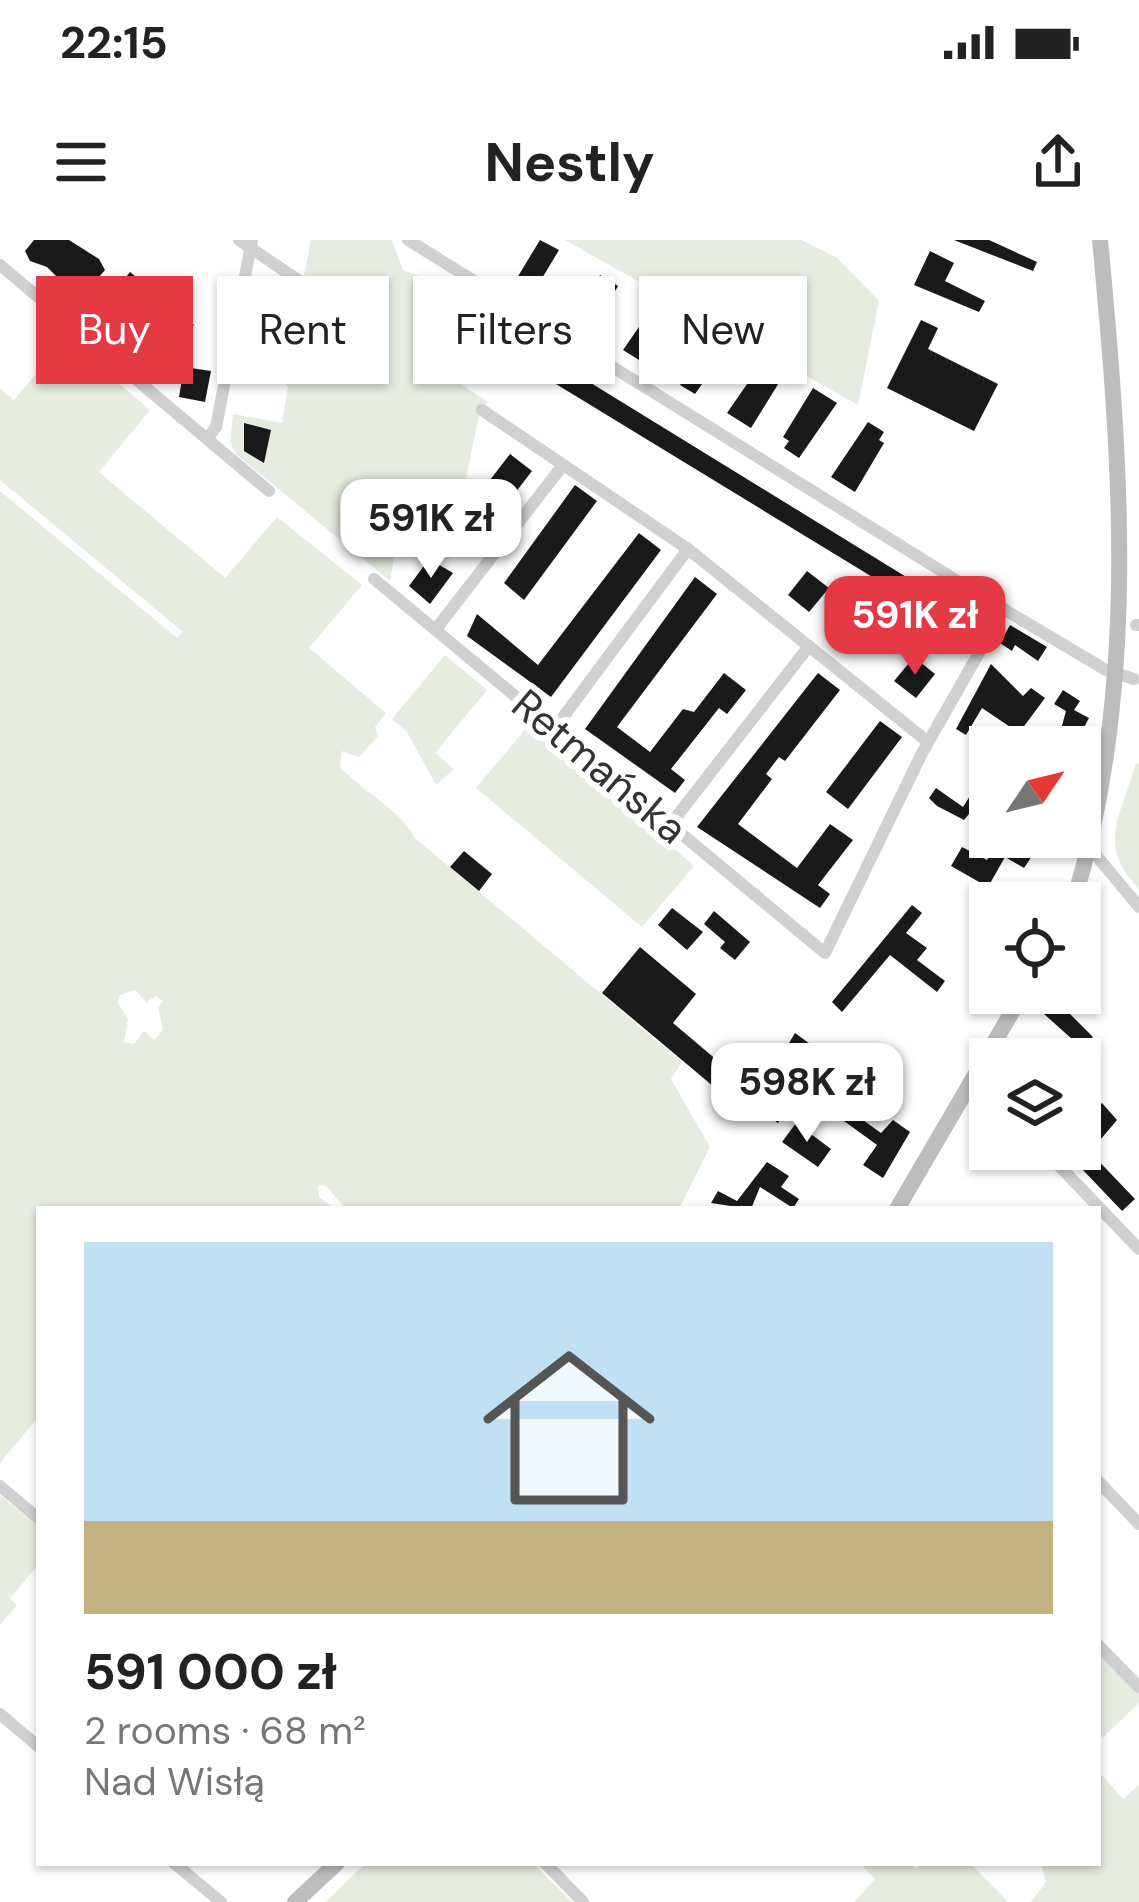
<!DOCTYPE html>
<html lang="en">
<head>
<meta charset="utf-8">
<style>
	body { margin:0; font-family:"DM Sans",sans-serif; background:#f6f6f6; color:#222; height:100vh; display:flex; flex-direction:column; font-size:45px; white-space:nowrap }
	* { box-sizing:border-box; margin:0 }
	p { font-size:39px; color:#767676 }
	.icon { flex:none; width:66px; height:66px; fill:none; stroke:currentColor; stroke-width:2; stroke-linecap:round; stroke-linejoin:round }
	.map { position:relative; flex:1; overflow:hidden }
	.sheet { position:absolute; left:36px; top:966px; width:1065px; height:660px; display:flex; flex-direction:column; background:#fff; border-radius:0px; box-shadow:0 3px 9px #0004 }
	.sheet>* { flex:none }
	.banner { position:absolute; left:36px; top:36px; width:1068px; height:108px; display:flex; gap:24px }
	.needle { width:78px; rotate:55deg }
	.buttons { position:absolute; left:969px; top:486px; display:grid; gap:24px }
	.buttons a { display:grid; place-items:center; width:132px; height:132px; border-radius:0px; background:#fff; box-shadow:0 3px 9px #0004; font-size:60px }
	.price { position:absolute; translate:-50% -102px; padding:0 27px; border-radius:24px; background:#fff; color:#222; font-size:39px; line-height:78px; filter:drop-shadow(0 3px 6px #0008) }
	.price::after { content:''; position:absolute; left:50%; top:72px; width:36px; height:27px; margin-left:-18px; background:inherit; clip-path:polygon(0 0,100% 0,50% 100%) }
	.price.active { background:#e63946; color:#fff }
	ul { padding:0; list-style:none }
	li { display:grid; align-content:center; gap:24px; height:636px; padding:0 48px }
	li span { display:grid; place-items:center; height:372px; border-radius:0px; color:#555 }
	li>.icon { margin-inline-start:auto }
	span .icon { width:216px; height:216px; fill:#fffc; stroke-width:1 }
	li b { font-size:51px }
	.pill { padding:0 42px; border-radius:0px; background:#fff; box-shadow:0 3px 9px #0004; font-size:42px; line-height:108px }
	.pill.active { background:#e63946; color:#fff }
	.status { display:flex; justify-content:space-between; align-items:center; height:84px; padding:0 60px; background:#fff; direction:ltr }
	.status svg { height:33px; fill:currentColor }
	header { display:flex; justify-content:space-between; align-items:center; height:156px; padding:0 48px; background:#fff; font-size:54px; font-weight:700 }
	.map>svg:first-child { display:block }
</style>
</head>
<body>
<div class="status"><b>22:15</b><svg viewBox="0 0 49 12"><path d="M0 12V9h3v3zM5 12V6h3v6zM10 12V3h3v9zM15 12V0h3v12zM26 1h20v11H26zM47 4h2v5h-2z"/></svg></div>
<header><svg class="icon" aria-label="menu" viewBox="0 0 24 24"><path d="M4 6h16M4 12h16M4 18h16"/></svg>Nestly<svg class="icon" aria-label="share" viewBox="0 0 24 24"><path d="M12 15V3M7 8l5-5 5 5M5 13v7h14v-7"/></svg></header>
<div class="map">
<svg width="1139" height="1662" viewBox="0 0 1139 1662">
	<rect width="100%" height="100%" fill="#fff"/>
	<!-- green -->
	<g fill="#e6ecdf" fill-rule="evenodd">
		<path d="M 311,0 L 392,0 L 403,30 L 435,42 L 426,121 L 488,162 L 479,175 L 458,277 L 407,240 L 390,341 L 236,214 L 230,202 L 233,174 L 282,183 L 288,146 L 283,141 Z"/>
		<path d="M 565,0 L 801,0 L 836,17 L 879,61 L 858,165 Z"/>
		<path d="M 66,99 L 150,170 L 99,232 L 225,338 L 277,277 L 362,345 L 309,408 L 386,473 L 375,487 L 378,496 L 359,517 L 342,511 L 340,527 C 365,554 399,568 415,598 L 682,822 L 671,839 L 710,907 L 679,969 L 346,969 L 326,946 L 318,945 L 319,957 L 335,969 L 39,969 L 39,1176 L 0,1223 L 0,251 L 177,398 L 183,392 L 0,240 L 0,149 L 14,160 ZM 135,750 L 146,762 L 156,756 L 163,761 L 158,767 L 163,790 L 154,800 L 144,791 L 134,804 L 124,802 L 128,779 L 118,763 L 120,755 Z"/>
		<path d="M 445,415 L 487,450 L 435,513 L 454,529 L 436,545 L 407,492 L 392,479 Z"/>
		<path d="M 529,485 L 694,626 L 642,687 L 476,548 Z"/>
		<path d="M 1136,523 L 1139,524 L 1139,649 C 1096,604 1121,577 1136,523 Z"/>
		<path d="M 0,1255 L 39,1287 L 39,1324 L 10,1358 L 17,1365 L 0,1385 Z"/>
		<path d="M 1098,1409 L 1139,1451 L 1139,1463 L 1098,1502 Z"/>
		<path d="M 1098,1531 L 1123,1559 L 1139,1545 L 1139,1662 L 1031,1662 L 1046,1642 L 1041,1623 L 1098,1623 Z"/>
		<path d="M 366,1623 L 533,1623 L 572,1662 L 325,1662 Z"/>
		<path d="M 860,1623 L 909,1623 L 916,1629 L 921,1623 L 970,1623 L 1008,1662 L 854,1662 L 875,1639 Z"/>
	</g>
	<!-- building -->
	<g fill="#1a1a1a">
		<path d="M 34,0 L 69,0 L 99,19 L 105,30 L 83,56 L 72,52 L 47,27 L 30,21 L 25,11 Z"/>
		<path d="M 540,0 L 559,10 L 532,55 L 514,43 Z"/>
		<path d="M 954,0 L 989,0 L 1037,22 L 1033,31 Z"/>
		<path d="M 930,11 L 954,23 L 945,41 L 985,61 L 979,72 L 914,45 Z"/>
		<path d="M 130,32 L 146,45 L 105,92 L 91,81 Z"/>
		<path d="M 600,35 L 618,46 L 591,91 L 573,79 Z"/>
		<path d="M 267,46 L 282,49 L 268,111 L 251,106 L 250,91 L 257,60 Z"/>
		<path d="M 657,61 L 673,70 L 669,76 L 675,80 L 647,125 L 623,110 Z"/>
		<path d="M 178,72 L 194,85 L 154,135 L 140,124 L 141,117 Z"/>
		<path d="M 477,73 L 947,362 L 938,377 L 479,97 L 482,91 L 470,84 Z"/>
		<path d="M 921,80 L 938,88 L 928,109 L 998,144 L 974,191 L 887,148 Z"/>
		<path d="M 707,88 L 731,103 L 695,154 L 680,145 L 684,139 L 678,135 Z"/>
		<path d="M 763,121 L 779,130 L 774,138 L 780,141 L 751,188 L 727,173 Z"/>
		<path d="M 184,127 L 211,131 L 205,162 L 179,157 Z"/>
		<path d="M 813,148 L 837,163 L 799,218 L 784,208 L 789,201 L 783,197 Z"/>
		<path d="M 868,182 L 884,192 L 879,200 L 884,203 L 855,252 L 831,237 Z"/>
		<path d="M 244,183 L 271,190 L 264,223 L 244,211 Z"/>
		<path d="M 510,214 L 532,231 L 495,279 L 473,262 Z"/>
		<path d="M 575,245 L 597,261 L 524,360 L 504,343 Z"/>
		<path d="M 639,293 L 661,310 L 551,457 L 467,396 L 477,374 L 538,425 Z"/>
		<path d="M 429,319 L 453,333 L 430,364 L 409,346 Z"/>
		<path d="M 807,331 L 829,348 L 809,372 L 788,355 Z"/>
		<path d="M 695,337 L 717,354 L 617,487 L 650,512 L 683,469 L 694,472 L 724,433 L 746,450 L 727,474 L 719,468 L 671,529 L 685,540 L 675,553 L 585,489 Z"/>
		<path d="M 858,371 L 879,389 L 860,413 L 839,396 Z"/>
		<path d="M 1010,385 L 1047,407 L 1038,421 L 1015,405 L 1012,411 L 1000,403 Z"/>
		<path d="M 914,417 L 935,434 L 916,458 L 894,441 Z"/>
		<path d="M 991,424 L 1023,456 L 1031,448 L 1045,458 L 1019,493 L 982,468 L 966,495 L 956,489 Z"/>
		<path d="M 818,433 L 840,450 L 785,521 L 779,517 L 766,534 L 772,539 L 738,584 L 797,628 L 830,584 L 853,600 L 818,645 L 830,654 L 820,668 L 697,587 Z"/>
		<path d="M 1063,450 L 1080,461 L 1074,470 L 1089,478 L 1076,502 L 1060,493 L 1066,471 L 1054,464 Z"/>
		<path d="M 880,481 L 902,497 L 848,569 L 826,552 Z"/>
		<path d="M 936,548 L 963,567 L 970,556 L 990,570 L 990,588 L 969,574 L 964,580 L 937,566 L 929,558 Z"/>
		<path d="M 1003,597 L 1028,597 L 1020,607 L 1032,616 L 1024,628 L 1005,617 L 988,647 L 951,626 L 962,607 L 987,620 Z"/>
		<path d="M 464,611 L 492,634 L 479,651 L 450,627 Z"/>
		<path d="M 912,665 L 922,673 L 906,693 L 927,708 L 917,720 L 945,741 L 937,752 L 890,715 L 842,772 L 832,762 Z"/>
		<path d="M 672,668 L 703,692 L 687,710 L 658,685 Z"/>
		<path d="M 714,671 L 750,702 L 735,720 L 720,708 L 725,702 L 704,684 Z"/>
		<path d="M 640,707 L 696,754 L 673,783 L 744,843 L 732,862 L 602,753 Z"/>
		<path d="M 1057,761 L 1093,797 L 1082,808 L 1044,774 Z"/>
		<path d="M 795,793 L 832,820 L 814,845 L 881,893 L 893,880 L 910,892 L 883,938 L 863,925 L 877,905 L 800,849 L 778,883 L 767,875 L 789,841 L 773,830 Z"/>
		<path d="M 1102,863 L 1117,880 L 1090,912 L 1135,959 L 1122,971 L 1063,909 L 1080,909 L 1080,883 Z"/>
		<path d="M 796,883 L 831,909 L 818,927 L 782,902 Z"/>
		<path d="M 767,922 L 789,936 L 781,947 L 799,959 L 793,968 L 760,947 L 751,969 L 711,963 L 718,951 L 737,961 Z"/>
	</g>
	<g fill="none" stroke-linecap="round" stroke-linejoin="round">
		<!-- street -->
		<g stroke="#d0d0d0" stroke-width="12">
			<path d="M 239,0 L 301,42"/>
			<path d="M 408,0 L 980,355 L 1106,430 L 1134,439"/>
			<path d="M 0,25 L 269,251"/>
			<path d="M 482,170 L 688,309 L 928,502"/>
			<path d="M 207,199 L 216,187 L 252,0"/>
			<path d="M 374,339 L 825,713 L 922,513 L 1004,369"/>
			<path d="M 1136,385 L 1139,385"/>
			<path d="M 436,389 L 563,225"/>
			<path d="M 555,488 L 688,309"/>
			<path d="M 670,585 L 809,406"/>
			<path d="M 1095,614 L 1139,667"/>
			<path d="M 974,837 L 990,854"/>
			<path d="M 1043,909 L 1139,1009"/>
			<path d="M 1098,1241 L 1139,1284"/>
			<path d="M 0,1246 L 39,1279"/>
			<path d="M 1098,1405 L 1139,1447"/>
			<path d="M 0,1474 L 39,1507"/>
			<path d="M 174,1623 L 221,1662"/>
			<path d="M 545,1623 L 583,1662"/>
		</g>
		<!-- secondary -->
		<g stroke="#bdbdbd" stroke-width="16">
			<path d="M 1073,663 C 1139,452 1121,222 1100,0"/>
			<path d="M 897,969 L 1023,753"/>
			<path d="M 295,1662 L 337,1623"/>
		</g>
	</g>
	<g text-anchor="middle" stroke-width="12" stroke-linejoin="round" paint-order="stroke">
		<!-- street labels -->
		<g font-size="42" fill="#333" stroke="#fff">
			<text transform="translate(600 526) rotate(40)" y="15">Retmańska</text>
		</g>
	</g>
</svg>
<div class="buttons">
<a><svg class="needle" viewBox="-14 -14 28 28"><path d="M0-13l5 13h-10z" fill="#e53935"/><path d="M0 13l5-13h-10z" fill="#767676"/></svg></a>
<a><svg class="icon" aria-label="locate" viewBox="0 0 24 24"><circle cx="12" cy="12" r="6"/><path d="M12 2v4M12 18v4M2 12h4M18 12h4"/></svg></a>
<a><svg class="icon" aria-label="layers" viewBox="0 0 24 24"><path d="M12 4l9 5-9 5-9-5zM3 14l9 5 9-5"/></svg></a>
</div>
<b class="price" style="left:431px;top:341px">591K zł</b>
<b class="price active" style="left:915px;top:438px">591K zł</b>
<b class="price" style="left:807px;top:905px">598K zł</b>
<div class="banner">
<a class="pill active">Buy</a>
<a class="pill">Rent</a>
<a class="pill">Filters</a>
<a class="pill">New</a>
</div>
<section class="sheet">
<ul>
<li><span style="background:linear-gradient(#bfe0f5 75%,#c2b280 0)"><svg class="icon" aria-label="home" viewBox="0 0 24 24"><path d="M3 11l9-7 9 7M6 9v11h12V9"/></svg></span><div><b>591 000 zł</b><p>2 rooms · 68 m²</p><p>Nad Wisłą</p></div></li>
</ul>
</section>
</div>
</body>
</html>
